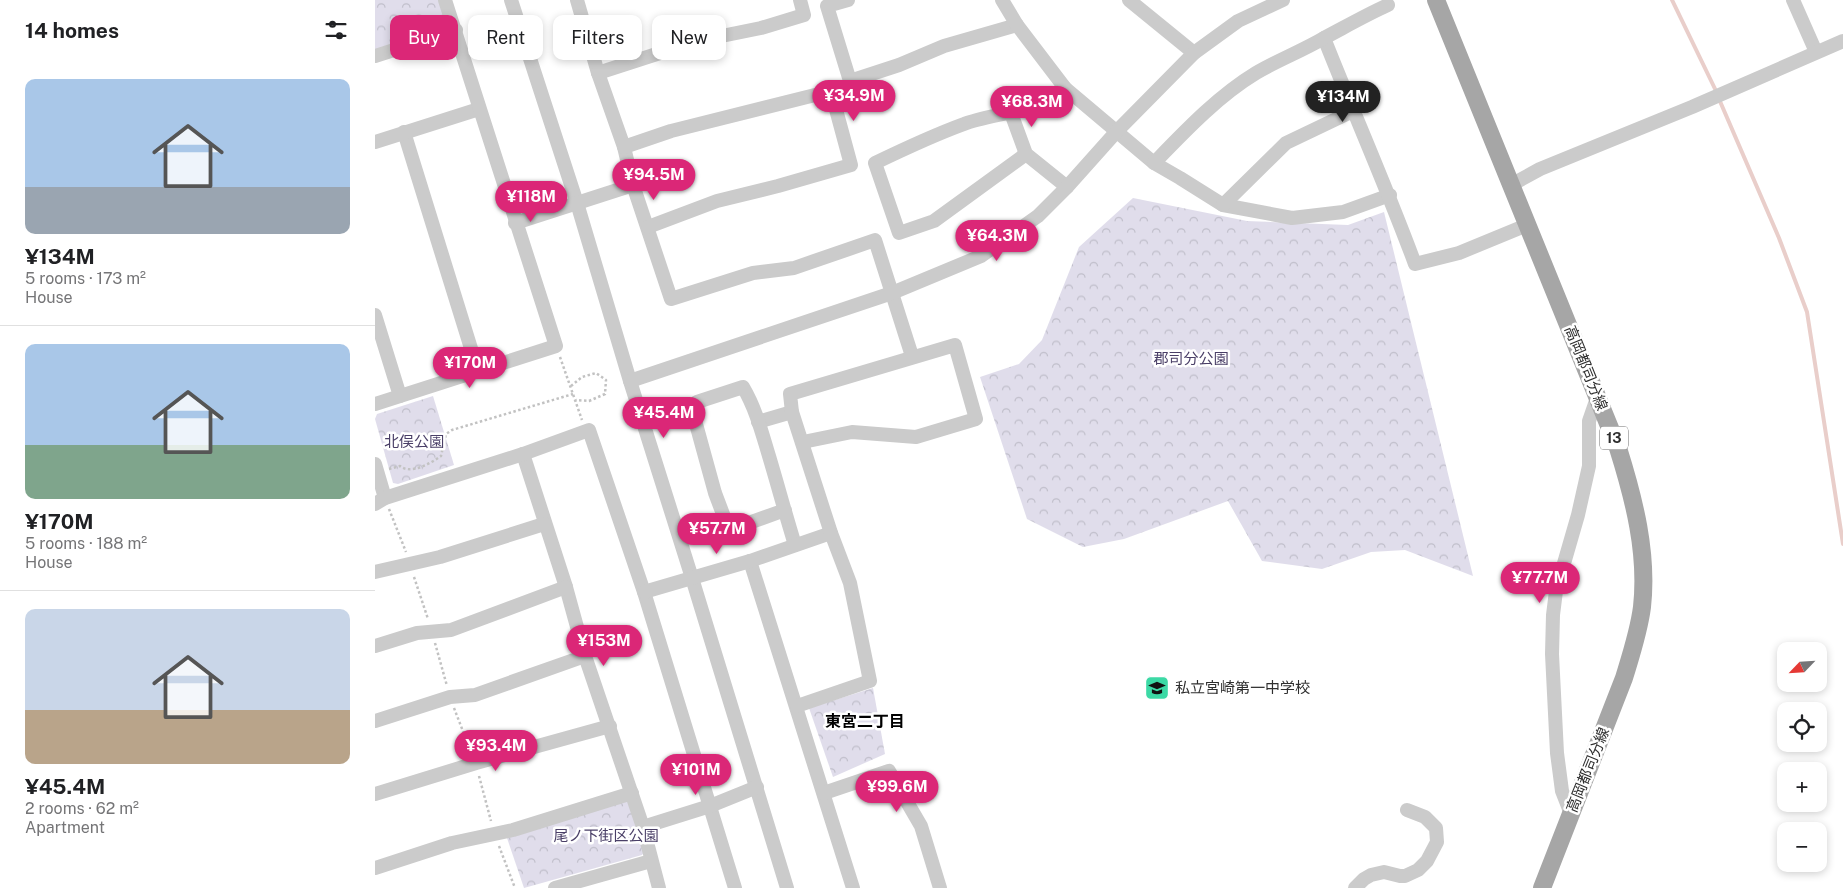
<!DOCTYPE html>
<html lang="en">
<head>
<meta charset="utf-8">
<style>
	body { margin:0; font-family:"Public Sans","Noto Sans JP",sans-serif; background:#f2f2f2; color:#202124; height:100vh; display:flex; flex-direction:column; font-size:19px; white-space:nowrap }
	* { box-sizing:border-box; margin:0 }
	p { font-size:16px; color:#757577 }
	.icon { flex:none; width:28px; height:28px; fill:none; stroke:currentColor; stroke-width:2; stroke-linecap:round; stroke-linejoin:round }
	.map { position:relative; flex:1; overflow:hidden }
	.panel { display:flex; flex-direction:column; background:#fff; width:375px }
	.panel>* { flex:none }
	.banner { position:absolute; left:15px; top:15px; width:475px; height:45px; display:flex; gap:10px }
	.needle { width:32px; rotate:245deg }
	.controls { position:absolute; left:1402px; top:642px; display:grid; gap:10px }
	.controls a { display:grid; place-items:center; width:50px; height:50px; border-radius:10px; background:#fff; box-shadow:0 2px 8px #0003; font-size:25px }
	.price { position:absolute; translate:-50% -42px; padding:0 11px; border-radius:18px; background:#db2777; color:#fff; font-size:16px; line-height:32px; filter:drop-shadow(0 1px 2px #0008) }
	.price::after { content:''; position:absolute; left:50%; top:30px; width:15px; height:11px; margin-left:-8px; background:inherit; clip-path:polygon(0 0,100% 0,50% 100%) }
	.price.current { background:#222; color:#fff }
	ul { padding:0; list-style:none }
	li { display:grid; align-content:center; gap:10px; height:265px; padding:0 25px }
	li+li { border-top:1px solid #e0e0e0 }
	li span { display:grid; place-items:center; height:155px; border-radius:10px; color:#555 }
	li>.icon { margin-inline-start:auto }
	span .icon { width:90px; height:90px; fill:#fffc; stroke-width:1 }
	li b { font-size:21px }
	h2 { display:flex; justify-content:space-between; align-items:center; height:60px; padding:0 25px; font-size:21px }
	.tag { padding:0 18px; border-radius:10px; background:#fff; box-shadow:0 2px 8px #0003; font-size:18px; line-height:45px }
	.tag.current { background:#db2777; color:#fff }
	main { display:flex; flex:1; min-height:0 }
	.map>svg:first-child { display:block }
</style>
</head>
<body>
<main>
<section class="panel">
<h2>14 homes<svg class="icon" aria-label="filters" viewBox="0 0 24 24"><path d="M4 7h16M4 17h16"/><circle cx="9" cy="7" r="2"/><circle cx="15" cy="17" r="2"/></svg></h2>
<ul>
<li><span style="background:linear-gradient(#a9c7e8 70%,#9aa5b1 0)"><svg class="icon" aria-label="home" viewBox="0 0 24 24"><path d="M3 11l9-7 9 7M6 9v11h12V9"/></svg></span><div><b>¥134M</b><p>5 rooms · 173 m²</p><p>House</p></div></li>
<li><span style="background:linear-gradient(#a9c7e8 65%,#7fa58c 0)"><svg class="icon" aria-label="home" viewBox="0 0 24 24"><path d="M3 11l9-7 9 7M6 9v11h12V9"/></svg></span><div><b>¥170M</b><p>5 rooms · 188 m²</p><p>House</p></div></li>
<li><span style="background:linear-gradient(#c9d6e8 65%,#b9a48a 0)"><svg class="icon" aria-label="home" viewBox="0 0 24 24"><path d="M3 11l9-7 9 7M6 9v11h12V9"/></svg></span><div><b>¥45.4M</b><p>2 rooms · 62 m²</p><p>Apartment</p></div></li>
</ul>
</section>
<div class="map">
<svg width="1468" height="888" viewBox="0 0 1468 888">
	<defs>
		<pattern id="park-crowns" width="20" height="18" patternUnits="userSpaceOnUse" patternTransform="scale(1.25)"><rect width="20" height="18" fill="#e0ddeb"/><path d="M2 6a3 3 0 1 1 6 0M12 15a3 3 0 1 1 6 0" fill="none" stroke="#c0beca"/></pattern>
	</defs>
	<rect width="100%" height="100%" fill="#fff"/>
	<!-- park -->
	<g fill="url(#park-crowns)">
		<path d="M 0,0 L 65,0 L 75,27 L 0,50 Z"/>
		<path d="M 758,198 L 872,221 L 973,225 L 1009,212 L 1098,576 L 1030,550 L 996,552 L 947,569 L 887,561 L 853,501 L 749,539 L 708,547 L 652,519 L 605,377 L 644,364 L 667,340 L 704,247 Z"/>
		<path d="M 58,396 L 79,465 L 23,484 L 18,483 L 0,419 L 2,414 Z"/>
		<path d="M 498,688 L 510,754 L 458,777 L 434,708 Z"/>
		<path d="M 252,799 L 271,849 L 267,855 L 149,888 L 132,838 Z"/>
	</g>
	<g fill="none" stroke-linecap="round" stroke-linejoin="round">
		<!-- stream -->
		<g stroke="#e9ceca" stroke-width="4">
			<path d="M 1297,0 L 1342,93"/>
			<path d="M 1344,99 L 1404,238 L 1432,312 L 1468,544"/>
		</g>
		<!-- path -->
		<g stroke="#c2c2c2" stroke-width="2.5" stroke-dasharray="2.5 2.5" stroke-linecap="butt">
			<path d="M 185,357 L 207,420"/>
			<path d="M 196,386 L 207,377 L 221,373 L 231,380 L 230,394 L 214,401 L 201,400"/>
			<path d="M 14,469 L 25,466 C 36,475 56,463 66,456 L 71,434 L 77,430 L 198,394"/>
			<path d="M 14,509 L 31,552"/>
			<path d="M 39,577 L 53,619"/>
			<path d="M 60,643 L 72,686"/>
			<path d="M 79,708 L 96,752"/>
			<path d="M 104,776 L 116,821"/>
			<path d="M 124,846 L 140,888"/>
		</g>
		<!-- minor -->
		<g stroke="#cbcbcb" stroke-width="14">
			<path d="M 136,0 L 202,203 L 255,381 L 317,578 L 412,888"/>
			<path d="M 202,0 L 223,73 L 249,147 L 258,185 L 296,299 L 378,273 L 419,268 L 500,240 L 537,356"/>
			<path d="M 473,0 L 452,6 L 475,81 L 524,65 L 569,46 L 642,25"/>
			<path d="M 627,0 L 642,25 L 690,88 L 779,163 L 805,178 L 848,205 L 917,218 L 968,212 L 1015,195"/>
			<path d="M 754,0 L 819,53"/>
			<path d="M 1418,0 L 1441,52"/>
			<path d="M 949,38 C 979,114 1012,188 1040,264 L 1084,253 L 1152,225"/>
			<path d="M 0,56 L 81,30"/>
			<path d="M 223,73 L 322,41 L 386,28 L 429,15 L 425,0"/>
			<path d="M 636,113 L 651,154 L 692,187"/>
			<path d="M 29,132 L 103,371"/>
			<path d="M 0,142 L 104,109"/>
			<path d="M 249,147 L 296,131 L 456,91 L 476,165 L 403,186 L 342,201 L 273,227"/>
			<path d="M 651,154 L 559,221 L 524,233 L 500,163 C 529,149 559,135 589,124 C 617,113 668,112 690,88"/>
			<path d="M 779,163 C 810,131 843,96 881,73 C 903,60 927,51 949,38 C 970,27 991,15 1013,5"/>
			<path d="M 1136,185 L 1165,169 L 1317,107 L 1468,41"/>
			<path d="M 848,205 L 911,143 L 978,111"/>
			<path d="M 140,223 L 258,185"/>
			<path d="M 0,315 L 25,396"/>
			<path d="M 255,381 L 517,293 L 606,256 L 663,216 L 692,187 L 742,131 L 819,53 L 863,21 L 908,0"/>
			<path d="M 0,404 L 181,346 L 70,0"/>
			<path d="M 383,422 L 417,412"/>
			<path d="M 148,454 L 191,587 L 210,656 L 268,827 L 284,888"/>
			<path d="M 0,464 L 10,498"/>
			<path d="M 0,504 L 10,498 L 148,454 L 214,430 L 269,592 L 360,888"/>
			<path d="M 410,510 L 354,530 L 340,493 L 318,413 L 322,402 L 368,387 C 381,409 387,433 394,456 C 403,486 411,516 420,545"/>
			<path d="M 375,561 L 478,888"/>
			<path d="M 0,572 L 65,557 L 169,524"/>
			<path d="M 269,592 L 375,561 L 456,533"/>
			<path d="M 0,646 L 42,633 L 76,630 L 191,587"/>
			<path d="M 422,706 L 495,681 L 475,583 L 456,533 L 417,412 L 415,394 L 580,345 L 601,419 L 541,437 L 477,432 L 428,442"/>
			<path d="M 0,721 L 75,697 L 100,695 L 210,656"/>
			<path d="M 449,793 L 514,771 L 546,826 L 565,888"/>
			<path d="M 0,794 L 101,763 L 235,726"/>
			<path d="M 1196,814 L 1187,791 L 1182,753 L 1177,654 L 1178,615 L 1181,591 L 1203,515 L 1214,466 L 1214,421 L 1222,398"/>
			<path d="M 268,827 L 335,806 L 382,787"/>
			<path d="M 0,868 L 77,843 L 138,830 L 257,793"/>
			<path d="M 180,888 L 276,861"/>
			<path d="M 980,888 L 989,879 L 996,875 L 1009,872 L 1025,876 L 1030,876 L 1043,870 L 1052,861 L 1062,842 L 1061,828 L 1050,817 L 1032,810"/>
		</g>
		<!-- major -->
		<path stroke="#a6a6a6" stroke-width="18" d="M 1061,0 L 1243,448 C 1259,499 1273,553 1267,607 C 1264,631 1256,655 1249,678 L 1167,888"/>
	</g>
	<!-- icons -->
	<defs>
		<symbol id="school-square" viewBox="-11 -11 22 22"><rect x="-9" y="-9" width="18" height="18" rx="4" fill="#3cd9a5" stroke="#fff"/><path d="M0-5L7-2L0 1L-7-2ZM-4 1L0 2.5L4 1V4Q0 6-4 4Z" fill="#111"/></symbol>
	</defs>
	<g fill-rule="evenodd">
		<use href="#school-square" x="768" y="674" width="28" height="28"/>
	</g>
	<g text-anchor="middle" stroke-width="5" stroke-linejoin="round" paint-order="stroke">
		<!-- shield labels -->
		<rect fill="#fff" stroke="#6d6d6d" stroke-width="1" x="1225" y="426.5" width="28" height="23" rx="4"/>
		<g font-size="14" font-weight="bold" fill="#2e2e2e">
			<text x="1239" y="443">13</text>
		</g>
		<!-- park labels -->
		<g font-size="15" fill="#4a3f67" stroke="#fff">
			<text x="816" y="364">郡司分公園</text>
			<text x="39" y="447">北俣公園</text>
			<text x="231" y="841">尾ノ下街区公園</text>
		</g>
		<!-- street labels -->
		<g font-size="15" fill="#2e2e2e" stroke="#fff">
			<text transform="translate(1211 368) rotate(68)" y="5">高岡都司分線</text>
			<text transform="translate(1213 770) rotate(-68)" y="5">高岡都司分線</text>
		</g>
		<!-- poi labels -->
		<g font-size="15" fill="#2e2e2e" stroke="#fff" text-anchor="start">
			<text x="800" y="693">私立宮崎第一中学校</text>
		</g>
		<!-- neighbourhood labels -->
		<g font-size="16" font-weight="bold" fill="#000" stroke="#fff">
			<text x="490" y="727">東宮二丁目</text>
		</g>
	</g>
</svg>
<div class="controls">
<a><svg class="needle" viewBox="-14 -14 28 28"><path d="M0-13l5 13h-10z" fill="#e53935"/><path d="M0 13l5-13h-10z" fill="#757577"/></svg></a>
<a><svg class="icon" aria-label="locate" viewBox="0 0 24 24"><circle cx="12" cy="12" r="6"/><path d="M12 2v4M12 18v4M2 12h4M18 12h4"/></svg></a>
<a>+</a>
<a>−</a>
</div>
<b class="price" style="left:479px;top:122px">¥34.9M</b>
<b class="price current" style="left:968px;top:123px">¥134M</b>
<b class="price" style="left:657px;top:128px">¥68.3M</b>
<b class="price" style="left:279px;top:201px">¥94.5M</b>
<b class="price" style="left:156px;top:223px">¥118M</b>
<b class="price" style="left:622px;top:262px">¥64.3M</b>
<b class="price" style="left:95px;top:389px">¥170M</b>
<b class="price" style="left:289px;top:439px">¥45.4M</b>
<b class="price" style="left:342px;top:555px">¥57.7M</b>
<b class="price" style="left:1165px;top:604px">¥77.7M</b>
<b class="price" style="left:229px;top:667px">¥153M</b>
<b class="price" style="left:121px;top:772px">¥93.4M</b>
<b class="price" style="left:321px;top:796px">¥101M</b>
<b class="price" style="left:522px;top:813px">¥99.6M</b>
<div class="banner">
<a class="tag current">Buy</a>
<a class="tag">Rent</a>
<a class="tag">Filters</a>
<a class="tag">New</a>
</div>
</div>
</main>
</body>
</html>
